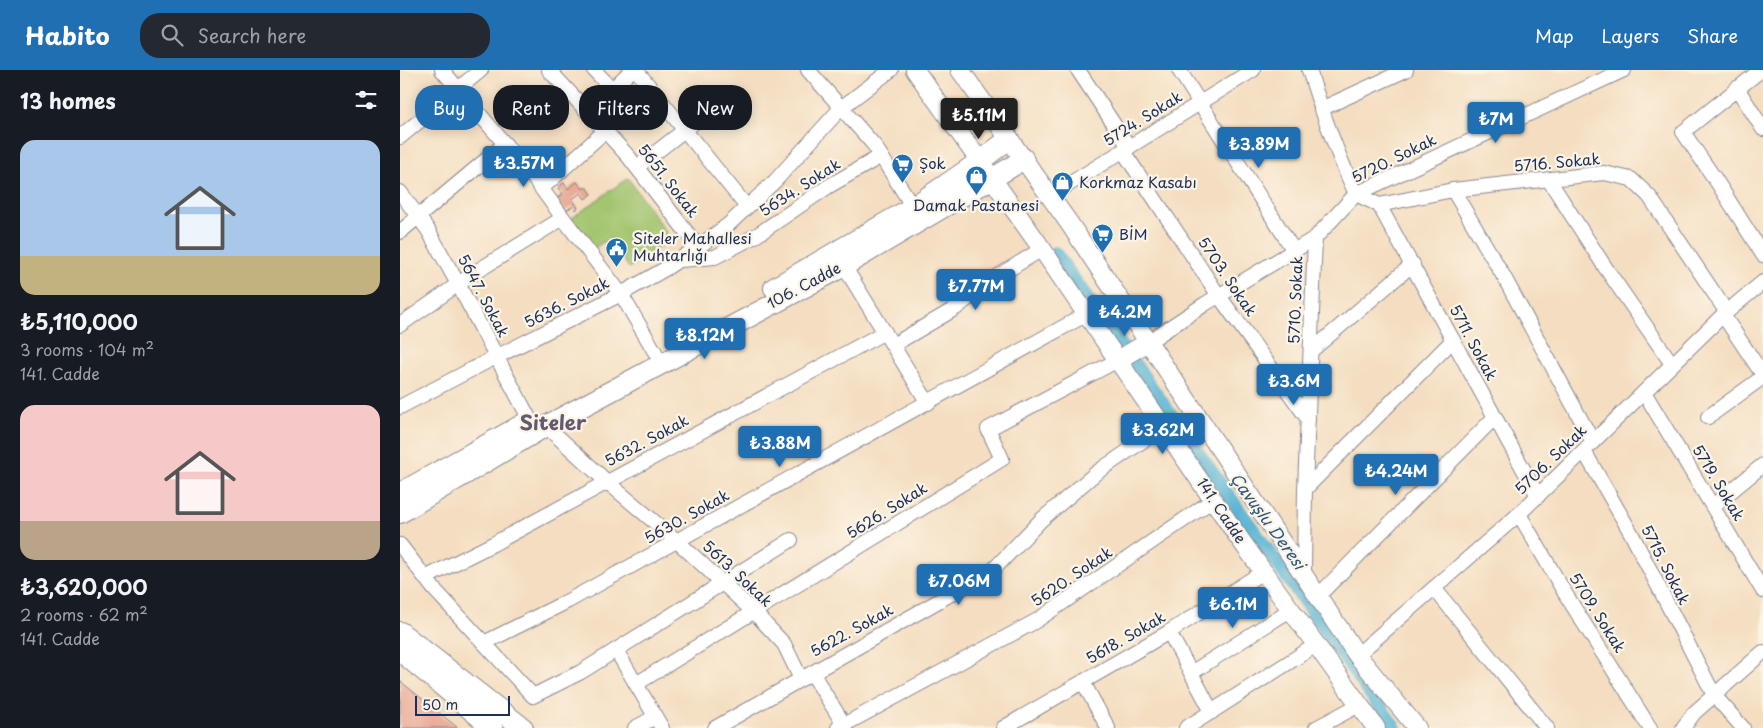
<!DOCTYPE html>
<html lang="en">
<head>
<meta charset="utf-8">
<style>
	body { margin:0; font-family:"Playpen Sans",sans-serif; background:#242831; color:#f1f3f6; height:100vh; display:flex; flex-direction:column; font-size:19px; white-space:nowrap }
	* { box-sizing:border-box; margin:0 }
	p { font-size:16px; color:#9ea1a6 }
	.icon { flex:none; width:28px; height:28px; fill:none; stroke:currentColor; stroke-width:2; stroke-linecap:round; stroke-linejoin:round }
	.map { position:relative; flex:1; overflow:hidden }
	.side { display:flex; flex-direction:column; background:#171b24; width:400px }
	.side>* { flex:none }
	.banner { position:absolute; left:15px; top:15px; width:475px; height:45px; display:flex; gap:10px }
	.scale { position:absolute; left:15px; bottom:12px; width:95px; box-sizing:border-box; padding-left:5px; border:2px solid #1b2f5e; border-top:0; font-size:14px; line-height:18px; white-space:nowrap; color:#1b2f5e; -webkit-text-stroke:4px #fcf5e5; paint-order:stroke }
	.price { position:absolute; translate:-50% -42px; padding:0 11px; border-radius:5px; background:#1f6fb2; color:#fff; font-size:16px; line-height:32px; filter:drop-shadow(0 1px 2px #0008) }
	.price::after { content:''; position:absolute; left:50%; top:30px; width:15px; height:11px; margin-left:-8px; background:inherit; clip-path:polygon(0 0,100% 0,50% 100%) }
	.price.current { background:#222; color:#fff }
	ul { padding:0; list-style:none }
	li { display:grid; align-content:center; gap:10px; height:265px; padding:0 20px }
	li span { display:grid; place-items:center; height:155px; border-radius:15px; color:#555 }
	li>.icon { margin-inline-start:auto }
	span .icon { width:90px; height:90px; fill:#fffc; stroke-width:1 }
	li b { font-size:21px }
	h2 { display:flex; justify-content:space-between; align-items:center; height:60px; padding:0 20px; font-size:21px }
	.chip { padding:0 18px; border-radius:20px; background:#171b24; box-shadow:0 2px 12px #0003; font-size:18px; line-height:45px }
	.chip.current { background:#1f6fb2; color:#fff }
	header { display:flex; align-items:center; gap:30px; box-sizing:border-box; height:70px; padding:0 25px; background:#1f6fb2; color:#fff }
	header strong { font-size:24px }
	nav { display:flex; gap:28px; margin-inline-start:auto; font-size:18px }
	.search { width:350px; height:45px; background:#242831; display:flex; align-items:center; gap:12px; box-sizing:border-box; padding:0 18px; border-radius:20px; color:#9ea1a6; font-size:19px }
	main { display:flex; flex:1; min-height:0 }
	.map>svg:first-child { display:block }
</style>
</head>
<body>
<header>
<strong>Habito</strong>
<div class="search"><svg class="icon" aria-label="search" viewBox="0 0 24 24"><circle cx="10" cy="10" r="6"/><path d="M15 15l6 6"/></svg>Search here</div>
<nav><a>Map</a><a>Layers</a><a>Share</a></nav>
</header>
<main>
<section class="side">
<h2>13 homes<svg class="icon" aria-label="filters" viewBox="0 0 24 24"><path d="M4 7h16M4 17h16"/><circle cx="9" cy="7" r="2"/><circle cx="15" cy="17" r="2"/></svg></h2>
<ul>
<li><span style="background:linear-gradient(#a9c7e8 75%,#c2b280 0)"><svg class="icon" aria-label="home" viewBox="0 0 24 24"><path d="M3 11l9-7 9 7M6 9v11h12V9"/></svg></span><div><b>₺5,110,000</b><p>3 rooms · 104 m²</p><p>141. Cadde</p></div></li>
<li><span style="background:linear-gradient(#f6c9c9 75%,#b9a48a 0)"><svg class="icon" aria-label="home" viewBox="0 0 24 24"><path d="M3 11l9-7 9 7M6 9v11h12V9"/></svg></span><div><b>₺3,620,000</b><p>2 rooms · 62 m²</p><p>141. Cadde</p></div></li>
</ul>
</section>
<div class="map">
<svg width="1363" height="658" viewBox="0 0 1363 658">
	<rect width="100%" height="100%" fill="#fcf5e5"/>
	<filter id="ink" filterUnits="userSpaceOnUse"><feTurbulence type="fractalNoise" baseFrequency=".02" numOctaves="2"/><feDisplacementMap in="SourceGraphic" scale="10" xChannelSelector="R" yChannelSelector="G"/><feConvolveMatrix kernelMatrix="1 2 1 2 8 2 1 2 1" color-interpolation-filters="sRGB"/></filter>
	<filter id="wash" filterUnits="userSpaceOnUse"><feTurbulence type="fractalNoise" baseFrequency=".0096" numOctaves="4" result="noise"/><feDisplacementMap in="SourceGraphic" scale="20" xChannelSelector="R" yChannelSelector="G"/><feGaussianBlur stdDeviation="1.12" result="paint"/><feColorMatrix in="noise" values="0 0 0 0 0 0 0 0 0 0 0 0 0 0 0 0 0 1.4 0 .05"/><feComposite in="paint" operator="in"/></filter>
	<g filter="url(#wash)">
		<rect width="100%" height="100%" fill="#f4ddc0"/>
		<!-- green -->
		<path fill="#a3c56f" stroke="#5f7a66" d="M 228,108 L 271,169 L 229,198 L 209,168 L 193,179 L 172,148 Z"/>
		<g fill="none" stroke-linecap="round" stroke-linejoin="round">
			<!-- canal -->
			<path stroke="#55b2d3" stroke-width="14" d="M 655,183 L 995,658"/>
		</g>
		<g id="blocks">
			<!-- building -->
			<g fill="#e9aa97">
				<path d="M 177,112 L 182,118 L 187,118 L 192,124 L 185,129 L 181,123 L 172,129 L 178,138 L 176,140 L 173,136 L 164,142 L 155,130 L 163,124 L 158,118 L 164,113 L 168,119 Z"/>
				<path d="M 0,611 L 58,658 L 0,658 Z"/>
			</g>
		</g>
	</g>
	<g filter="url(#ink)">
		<use href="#blocks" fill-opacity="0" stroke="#88868f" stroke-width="1"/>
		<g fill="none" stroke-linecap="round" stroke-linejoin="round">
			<defs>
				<g id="minor">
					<path d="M 42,0 L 133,107 L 163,148 L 221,224 L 255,282"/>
					<path d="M 149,0 L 228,86 L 298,177"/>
					<path d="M 194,0 L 212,19"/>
					<path d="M 236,0 L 347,137"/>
					<path d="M 408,0 L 474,75 L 513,137"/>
					<path d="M 678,0 L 729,77"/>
					<path d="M 779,0 L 894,181"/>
					<path d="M 909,0 C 922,42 937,84 956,124"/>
					<path d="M 1361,0 L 1283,62 L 1317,112 L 1363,185"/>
					<path d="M 1337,18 L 1363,59"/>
					<path d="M 921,39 L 1006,0"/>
					<path d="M 188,42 L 232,0"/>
					<path d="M 0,67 L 81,0"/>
					<path d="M 723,81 L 819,226 L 908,349"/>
					<path d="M 237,97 L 331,24"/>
					<path d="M 1149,110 L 1205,197 L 1272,294"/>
					<path d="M 142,118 L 205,61"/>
					<path d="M 1053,120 L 1104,207 L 1193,372"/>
					<path d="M 0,122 L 28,160 L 58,214 L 130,350"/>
					<path d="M 956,124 L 979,135 L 1053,120 L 1204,103 L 1231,109 L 1249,126 L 1326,241"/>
					<path d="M 650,126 L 853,0"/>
					<path d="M 979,135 L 1138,426"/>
					<path d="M 0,162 L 105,74"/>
					<path d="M 281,190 L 315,187 L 357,165 L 429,116 L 481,86"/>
					<path d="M 444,196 L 528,333"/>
					<path d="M 1323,245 L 1363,305"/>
					<path d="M 0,255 L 74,203 L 163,148"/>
					<path d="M 748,272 L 805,234 L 915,168 L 956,124 L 1224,0"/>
					<path d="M 493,275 L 556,238 L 590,211 L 642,179"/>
					<path d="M 911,281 L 1013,194"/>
					<path d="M 1244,322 L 1363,521"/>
					<path d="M 0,337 L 86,292 L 221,224 L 265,199 L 298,177 L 328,155 L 375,111 L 441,38 L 491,0"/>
					<path d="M 1308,347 L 1363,307"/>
					<path d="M 146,356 L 206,411 L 277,471 L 354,542 L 384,574 L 401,609"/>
					<path d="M 1184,381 L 1231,463 L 1314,625 L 1343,658"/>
					<path d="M 905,419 L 1053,270"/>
					<path d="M 1313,436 L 1363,395"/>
					<path d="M 1119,444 L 1166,525 L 1250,658"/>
					<path d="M 0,475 L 34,519 L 133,626 L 181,602 L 391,470"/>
					<path d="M 904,504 L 905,419 L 915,168"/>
					<path d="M 25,508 L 93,474 L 485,262"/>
					<path d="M 1034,518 L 1147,658"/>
					<path d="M 918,526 L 1095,347"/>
					<path d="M 769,562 L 812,642"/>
					<path d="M 84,573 L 168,531 L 687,244"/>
					<path d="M 216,580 L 262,658"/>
					<path d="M 957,585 L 1119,444 L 1323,245 L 1363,212"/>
					<path d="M 412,603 L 446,658"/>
					<path d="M 791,603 L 890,540"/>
					<path d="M 683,612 L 708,658"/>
					<path d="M 236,614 L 602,389 L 588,359 L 718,290"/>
					<path d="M 235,658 L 255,647"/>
					<path d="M 315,658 L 593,500 L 641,450 L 696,403 L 763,357"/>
					<path d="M 438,658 L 636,551 L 813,430"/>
					<path d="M 603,658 L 769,562 L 863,502"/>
					<path d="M 786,658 L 916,575"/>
					<path d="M 916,658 L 959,635"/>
					<path d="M 1283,658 L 1294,643 L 1363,582"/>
				</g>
				<g id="tertiary">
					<path d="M 515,0 L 642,179 L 837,465 L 976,658"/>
					<path d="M 560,0 L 669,153 L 957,585 L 1017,658"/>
					<path d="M 718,290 L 748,272"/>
				</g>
				<g id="secondary">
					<path d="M 374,218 L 513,137 L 580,91 L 609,69"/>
					<path d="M 0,423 L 127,352"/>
					<path d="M 0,443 L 146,356 L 444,196 L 593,108 L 613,96 L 623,88"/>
					<path d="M 0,562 L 123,658"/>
					<path d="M 0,581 L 93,658"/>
				</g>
			</defs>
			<!-- minor casing -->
			<use href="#minor" stroke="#88868f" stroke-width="16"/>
			<!-- tertiary casing -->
			<use href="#tertiary" stroke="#88868f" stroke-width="20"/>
			<!-- secondary casing -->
			<use href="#secondary" stroke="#88868f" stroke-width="22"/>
			<!-- minor -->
			<use href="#minor" stroke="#fff" stroke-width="14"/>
			<!-- tertiary -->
			<use href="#tertiary" stroke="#fff" stroke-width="18"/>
			<!-- secondary -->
			<use href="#secondary" stroke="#fff" stroke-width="20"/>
		</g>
	</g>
	<!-- icons -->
	<defs>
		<symbol id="supermarket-pin" viewBox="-11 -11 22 30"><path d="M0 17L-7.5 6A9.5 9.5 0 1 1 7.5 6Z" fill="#1f6fb2" stroke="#fcf5e5"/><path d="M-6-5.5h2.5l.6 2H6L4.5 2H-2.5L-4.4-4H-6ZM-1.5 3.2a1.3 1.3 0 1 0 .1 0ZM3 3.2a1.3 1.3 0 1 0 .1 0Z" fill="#fff"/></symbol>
		<symbol id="shop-pin" viewBox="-11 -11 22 30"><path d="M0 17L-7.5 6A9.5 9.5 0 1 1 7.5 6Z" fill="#1f6fb2" stroke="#fcf5e5"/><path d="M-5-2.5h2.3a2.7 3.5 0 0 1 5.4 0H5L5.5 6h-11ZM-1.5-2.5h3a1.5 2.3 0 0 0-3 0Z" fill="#fff"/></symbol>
		<symbol id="civic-pin" viewBox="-11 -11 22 30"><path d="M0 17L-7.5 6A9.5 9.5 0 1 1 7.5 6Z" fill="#1f6fb2" stroke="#fcf5e5"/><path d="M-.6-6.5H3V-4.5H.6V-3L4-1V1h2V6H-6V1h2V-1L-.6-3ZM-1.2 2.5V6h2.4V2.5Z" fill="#fff"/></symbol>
	</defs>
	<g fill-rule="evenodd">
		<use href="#supermarket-pin" x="490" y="82" width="25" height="34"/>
		<use href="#shop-pin" x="564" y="94" width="25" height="34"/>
		<use href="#shop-pin" x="650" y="100" width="25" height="34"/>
		<use href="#supermarket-pin" x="690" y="152" width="25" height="34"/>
		<use href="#civic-pin" x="204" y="166" width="25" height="34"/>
	</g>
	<g text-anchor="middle" stroke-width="4.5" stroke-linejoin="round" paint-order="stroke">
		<!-- street labels -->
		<g font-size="15" fill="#1b2f5e" stroke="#fcf5e5">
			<text transform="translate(743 49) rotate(-32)" y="5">5724. Sokak</text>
			<text transform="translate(994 89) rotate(-26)" y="5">5720. Sokak</text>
			<text transform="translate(1157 93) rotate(-5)" y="5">5716. Sokak</text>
			<text transform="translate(268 111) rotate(52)" y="5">5651. Sokak</text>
			<text transform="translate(400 118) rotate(-33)" y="5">5634. Sokak</text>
			<text transform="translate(827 207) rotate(56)" y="5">5703. Sokak</text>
			<text transform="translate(404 216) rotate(-28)" y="5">106. Cadde</text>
			<text transform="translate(83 226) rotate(62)" y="5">5647. Sokak</text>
			<text transform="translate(896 230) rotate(-88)" y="5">5710. Sokak</text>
			<text transform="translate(167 233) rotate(-27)" y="5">5636. Sokak</text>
			<text transform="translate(1073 273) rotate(62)" y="5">5711. Sokak</text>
			<text transform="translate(247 371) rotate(-28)" y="5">5632. Sokak</text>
			<text transform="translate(1151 390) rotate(-44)" y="5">5706. Sokak</text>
			<text transform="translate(1318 413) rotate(59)" y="5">5719. Sokak</text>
			<text transform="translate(487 441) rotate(-32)" y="5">5626. Sokak</text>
			<text transform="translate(821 441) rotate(56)" y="5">141. Cadde</text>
			<text transform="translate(287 447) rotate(-29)" y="5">5630. Sokak</text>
			<text transform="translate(1265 495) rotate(63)" y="5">5715. Sokak</text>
			<text transform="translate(337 504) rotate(43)" y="5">5613. Sokak</text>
			<text transform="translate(672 507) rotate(-34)" y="5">5620. Sokak</text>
			<text transform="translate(1197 543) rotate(58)" y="5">5709. Sokak</text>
			<text transform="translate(452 561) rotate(-29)" y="5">5622. Sokak</text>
			<text transform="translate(726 568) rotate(-30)" y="5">5618. Sokak</text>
		</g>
		<!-- poi labels -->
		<g font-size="15" fill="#1b2f5e" stroke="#fcf5e5" text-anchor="start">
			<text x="519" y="99">Şok</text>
			<text x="679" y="118">Korkmaz Kasabı</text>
			<text x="576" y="141" text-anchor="middle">Damak Pastanesi</text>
			<text x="719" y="170">BİM</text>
			<text x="233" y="174">Siteler Mahallesi<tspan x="233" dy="17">Muhtarlığı</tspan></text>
		</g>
		<!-- water labels -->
		<g font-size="16" font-style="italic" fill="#2c5681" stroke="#fcf5e5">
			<text transform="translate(868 451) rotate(54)" y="6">Çavuşlu Deresi</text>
		</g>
		<!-- district labels -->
		<g font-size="20" font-weight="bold" fill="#635a72" stroke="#fcf5e5">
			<text x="153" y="360">Siteler</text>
		</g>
	</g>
</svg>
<div class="scale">50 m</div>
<b class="price current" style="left:579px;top:70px">₺5.11M</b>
<b class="price" style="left:1096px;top:74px">₺7M</b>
<b class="price" style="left:859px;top:99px">₺3.89M</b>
<b class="price" style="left:124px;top:118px">₺3.57M</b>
<b class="price" style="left:576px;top:241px">₺7.77M</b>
<b class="price" style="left:725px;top:267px">₺4.2M</b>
<b class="price" style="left:305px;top:290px">₺8.12M</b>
<b class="price" style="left:894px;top:336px">₺3.6M</b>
<b class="price" style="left:763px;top:385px">₺3.62M</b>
<b class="price" style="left:380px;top:398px">₺3.88M</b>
<b class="price" style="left:996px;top:426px">₺4.24M</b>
<b class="price" style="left:559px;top:536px">₺7.06M</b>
<b class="price" style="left:833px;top:559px">₺6.1M</b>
<div class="banner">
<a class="chip current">Buy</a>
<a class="chip">Rent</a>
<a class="chip">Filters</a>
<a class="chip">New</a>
</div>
</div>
</main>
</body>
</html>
